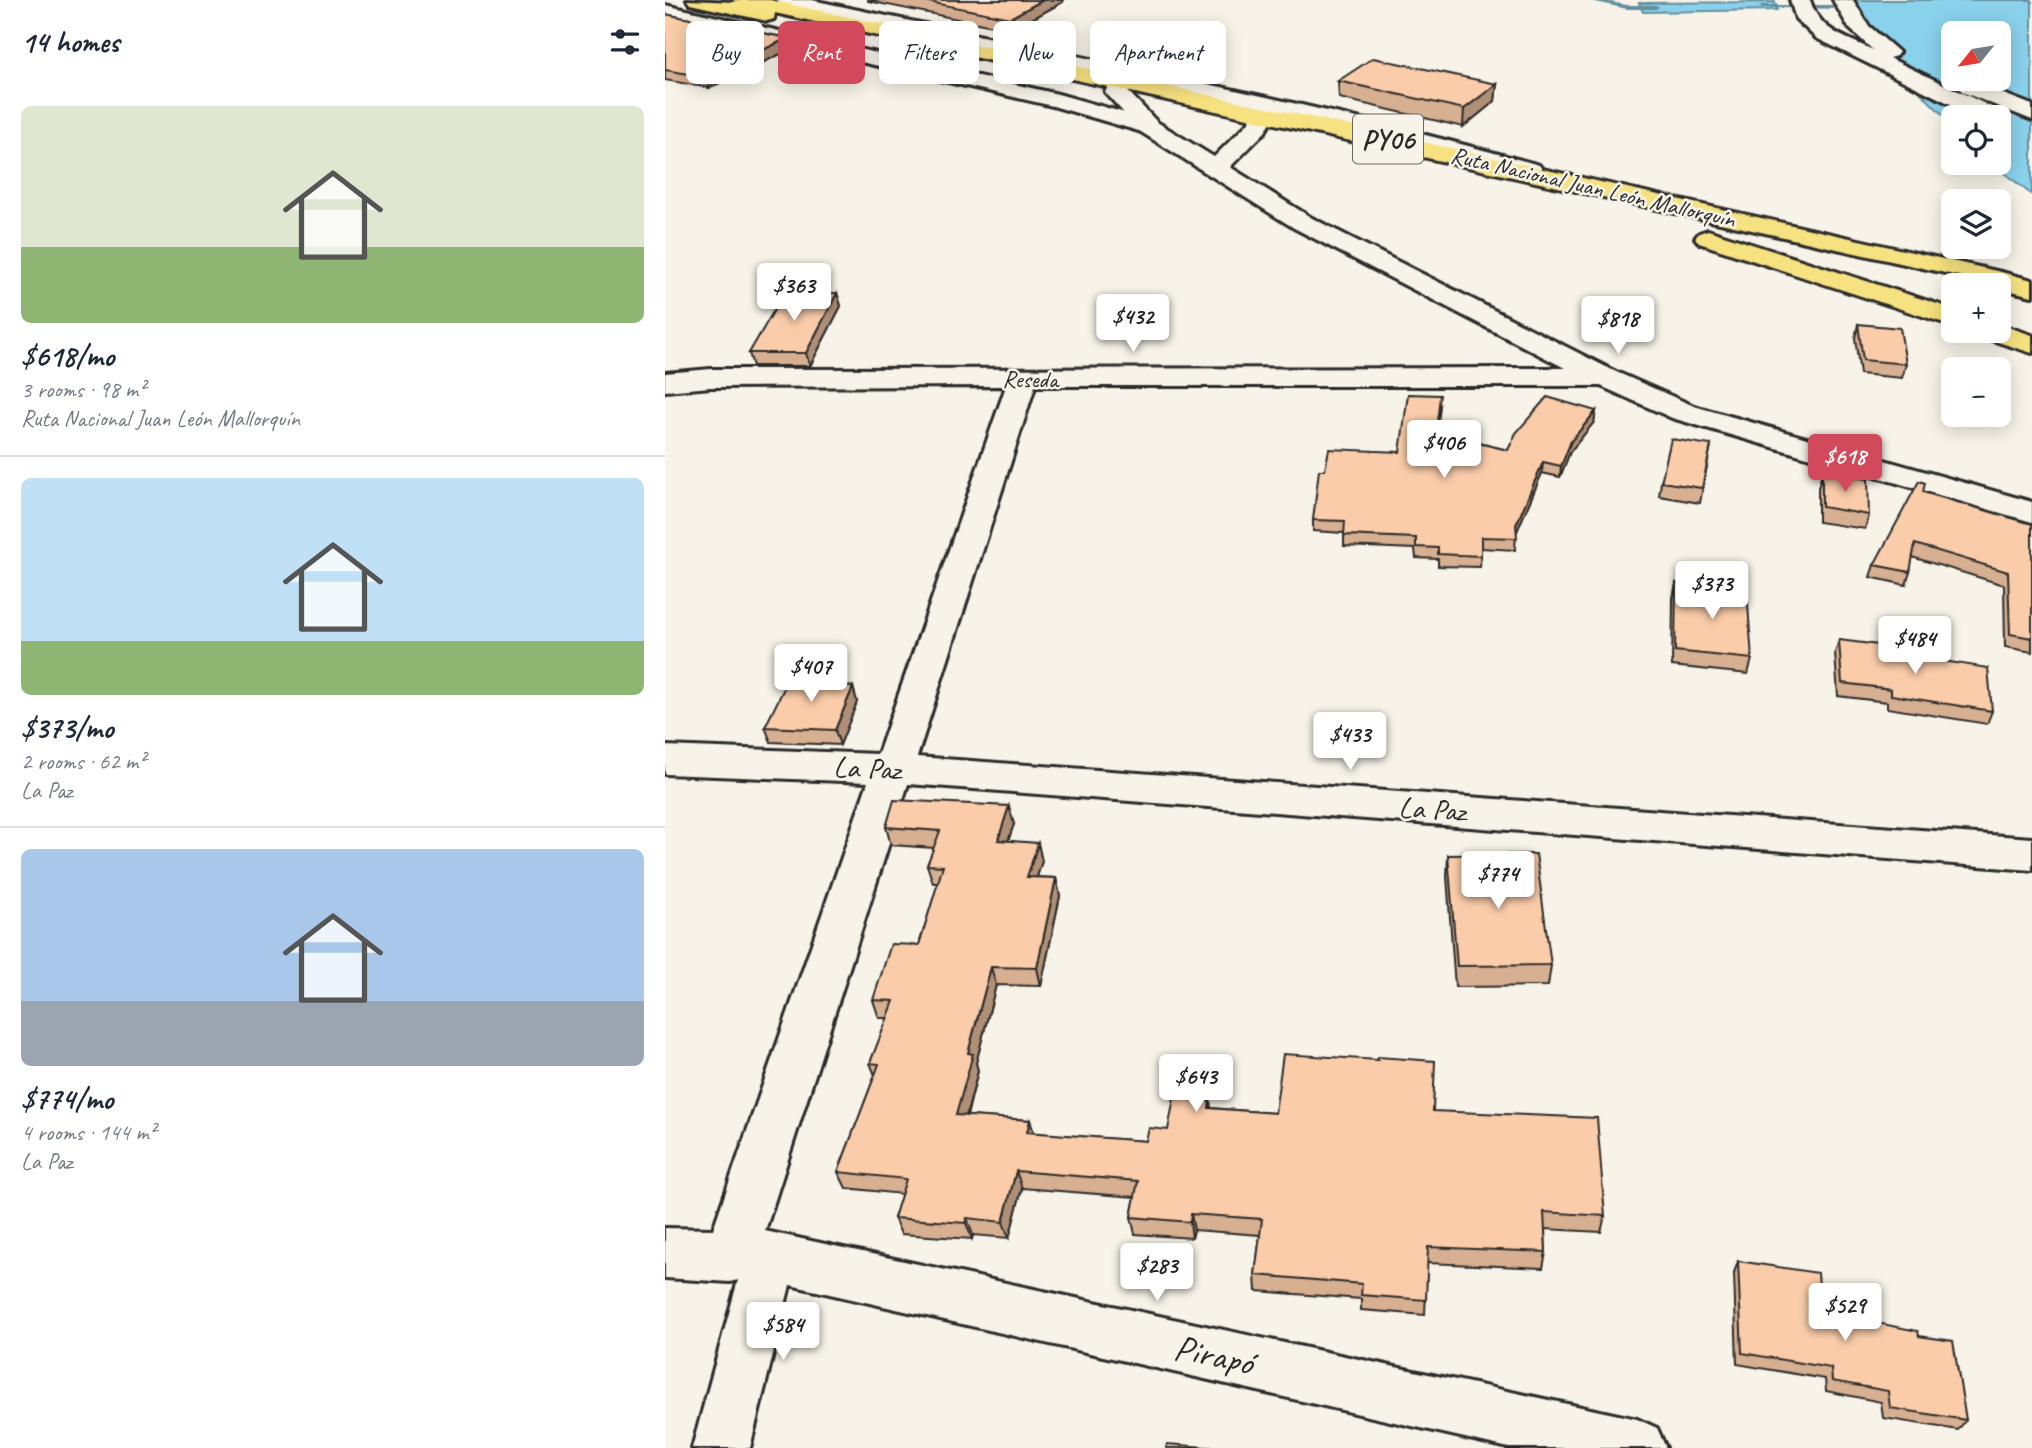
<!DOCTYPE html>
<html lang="en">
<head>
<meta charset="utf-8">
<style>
	body { margin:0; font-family:Caveat,sans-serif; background:#f6f6f7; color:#1f2937; height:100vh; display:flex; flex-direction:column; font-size:26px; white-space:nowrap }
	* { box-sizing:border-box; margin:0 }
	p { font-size:23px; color:#747a83 }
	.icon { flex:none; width:38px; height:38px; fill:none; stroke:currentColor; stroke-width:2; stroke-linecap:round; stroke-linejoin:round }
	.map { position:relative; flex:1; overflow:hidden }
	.panel { display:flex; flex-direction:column; background:#fff; width:665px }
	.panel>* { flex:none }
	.top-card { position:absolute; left:21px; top:21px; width:665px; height:63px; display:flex; gap:14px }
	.needle { width:46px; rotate:240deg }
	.tools { position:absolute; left:1276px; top:21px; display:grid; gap:14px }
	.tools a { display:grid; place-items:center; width:70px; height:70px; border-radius:10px; background:#fff; box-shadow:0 4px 18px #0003; font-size:35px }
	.price { position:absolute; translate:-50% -60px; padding:0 16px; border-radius:7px; background:#fff; color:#222; font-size:23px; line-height:46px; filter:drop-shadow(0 2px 4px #0008) }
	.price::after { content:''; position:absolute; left:50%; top:42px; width:21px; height:16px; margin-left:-10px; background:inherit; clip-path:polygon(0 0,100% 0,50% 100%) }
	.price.selected { background:#d1495b; color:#fff }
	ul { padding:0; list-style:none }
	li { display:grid; align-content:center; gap:14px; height:371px; padding:0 21px }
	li+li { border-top:2px solid #e0e1e3 }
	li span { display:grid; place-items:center; height:217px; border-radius:10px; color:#555 }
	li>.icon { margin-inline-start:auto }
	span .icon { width:126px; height:126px; fill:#fffc; stroke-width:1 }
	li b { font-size:30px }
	h2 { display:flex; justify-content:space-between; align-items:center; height:84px; padding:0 21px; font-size:30px }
	.pill { padding:0 24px; border-radius:10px; background:#fff; box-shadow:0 4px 18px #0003; font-size:24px; line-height:63px }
	.pill.selected { background:#d1495b; color:#fff }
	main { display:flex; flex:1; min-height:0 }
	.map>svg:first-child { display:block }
</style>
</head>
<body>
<main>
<section class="panel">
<h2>14 homes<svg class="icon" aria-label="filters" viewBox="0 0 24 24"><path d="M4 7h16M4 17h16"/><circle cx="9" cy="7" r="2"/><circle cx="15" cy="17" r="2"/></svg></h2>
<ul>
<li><span style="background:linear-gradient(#dfe7d0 65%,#8fb573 0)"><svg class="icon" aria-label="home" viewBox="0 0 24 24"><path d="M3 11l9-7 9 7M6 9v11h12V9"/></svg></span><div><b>$618/mo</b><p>3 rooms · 98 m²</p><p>Ruta Nacional Juan León Mallorquín</p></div></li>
<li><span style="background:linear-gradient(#bfe0f5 75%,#8fb573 0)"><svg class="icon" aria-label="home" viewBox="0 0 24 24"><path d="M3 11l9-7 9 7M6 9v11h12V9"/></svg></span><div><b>$373/mo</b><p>2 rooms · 62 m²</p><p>La Paz</p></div></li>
<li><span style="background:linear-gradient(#a9c7e8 70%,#9aa5b1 0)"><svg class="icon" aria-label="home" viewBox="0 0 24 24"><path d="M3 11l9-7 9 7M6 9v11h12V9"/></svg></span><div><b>$774/mo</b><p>4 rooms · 144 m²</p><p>La Paz</p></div></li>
</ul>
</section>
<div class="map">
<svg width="1367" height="1448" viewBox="0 0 1367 1448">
	<rect width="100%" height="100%" fill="#f7f3e8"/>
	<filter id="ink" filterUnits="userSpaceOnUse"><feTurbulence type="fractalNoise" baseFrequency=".0143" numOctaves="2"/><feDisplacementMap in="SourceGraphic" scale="14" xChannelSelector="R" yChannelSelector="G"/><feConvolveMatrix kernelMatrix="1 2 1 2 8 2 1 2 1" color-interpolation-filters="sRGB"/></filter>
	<g filter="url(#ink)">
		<!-- water -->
		<g fill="#8ad1eb" stroke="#648f9e" stroke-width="2" fill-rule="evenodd">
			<path d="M 1170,0 L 1367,0 L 1367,195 L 1327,163 L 1334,163 L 1334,117 L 1288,117 L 1288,125 L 1173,10 ZM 1288,33 L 1334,33 L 1334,79 L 1288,79 Z"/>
			<path d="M 1110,2 L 1112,10 L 978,12 L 974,3 Z"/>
		</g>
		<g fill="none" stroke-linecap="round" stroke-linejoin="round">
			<!-- stream -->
			<g fill="#648f9e" fill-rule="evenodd">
				<path d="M 922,0 L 935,0 L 962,5 L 991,5 L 994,7 L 991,9 L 962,9 Z"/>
				<path d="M 1096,5 L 1187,5 L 1190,7 L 1187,9 L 1094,8 Z"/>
			</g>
			<defs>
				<g id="minor">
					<path d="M 111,0 L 147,0 C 391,53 635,98 874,165 L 878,170 L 874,175 L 866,177 L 766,149 L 588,105 L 121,6 Z"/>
					<path d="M 0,5 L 393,94 L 492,122 L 495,127 L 492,132 L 484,134 L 388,106 L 0,17 Z"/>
					<path d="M 939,368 L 949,371 L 954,377 L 949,383 L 939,386 L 370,386 L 252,757 L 1367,838 L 1367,870 L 243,784 L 100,1231 L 972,1419 L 992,1428 L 1001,1448 L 844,1448 L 125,1285 L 85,1448 L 27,1448 L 73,1280 L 65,1282 L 0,1278 L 0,1228 L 48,1229 L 203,782 L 0,774 L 0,746 L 213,754 L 341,386 L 46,387 L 0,391 L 0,373 L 46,369 Z"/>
				</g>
				<g id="tertiary">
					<path d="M 1125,0 L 1145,0 C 1155,32 1179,36 1208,50 L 1184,28 L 1168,0 L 1188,0 L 1204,26 L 1234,52 L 1231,56 L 1224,58 L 1337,112 L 1340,117 L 1334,123 L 1334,117 L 1312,117 L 1151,38 L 1131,19 Z"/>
					<path d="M 1305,81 L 1367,105 L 1367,120 L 1297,92 L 1294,87 L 1297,82 Z"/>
				</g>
				<path id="secondary" d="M 451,86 L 459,87 L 492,122 L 549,157 L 583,123 L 592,108 L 608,108 L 611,113 L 600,132 L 565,167 L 647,218 L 949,371 L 1029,406 L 1367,502 L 1367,522 L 1007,418 L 929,383 L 629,228 L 476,132 L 440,92 L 443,87 Z"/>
				<g id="trunk">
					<path d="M 22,0 L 70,2 L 68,0 L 105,0 L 682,125 L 1336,272 L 1367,280 L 1367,296 L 1334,288 L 1334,285 L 110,13 L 109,19 L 102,21 L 25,4 Z"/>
					<path d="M 1043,230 L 1288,309 L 1288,326 L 1034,243 L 1030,238 L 1034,233 Z"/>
					<path d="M 1334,324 L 1367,335 L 1367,353 L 1317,337 L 1313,331 L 1334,331 Z"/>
				</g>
			</defs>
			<!-- minor casing -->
			<use href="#minor" stroke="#2b2b2b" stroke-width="6"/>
			<!-- tertiary casing -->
			<use href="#tertiary" stroke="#2b2b2b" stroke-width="6"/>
			<!-- secondary casing -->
			<use href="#secondary" stroke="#2b2b2b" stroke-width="6"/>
			<!-- trunk casing -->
			<use href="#trunk" stroke="#2b2b2b" stroke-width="6"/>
			<!-- minor -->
			<use href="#minor" fill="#f7f3e8" fill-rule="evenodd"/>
			<!-- tertiary -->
			<use href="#tertiary" fill="#f7f3e8" fill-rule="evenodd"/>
			<!-- secondary -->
			<use href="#secondary" fill="#f7f3e8" fill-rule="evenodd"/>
			<!-- trunk -->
			<use href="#trunk" fill="#f7e281" fill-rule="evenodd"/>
		</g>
		<!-- wall -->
		<g fill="#d7af91" stroke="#2b2b2b" stroke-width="2">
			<path d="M 203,0 L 398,0 L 398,2 L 347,30 L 203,1 Z"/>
			<path d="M 0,14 L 126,49 L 44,88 L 0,80 Z"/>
			<path d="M 673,81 L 832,84 L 830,101 L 798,127 L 674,98 Z"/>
			<path d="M 172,293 L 176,306 L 145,366 L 88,366 L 84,353 Z"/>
			<path d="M 1193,324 L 1241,364 L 1237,378 L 1195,374 L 1190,338 Z"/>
			<path d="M 775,406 L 772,433 L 843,450 L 931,411 L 929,422 L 905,452 L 895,477 L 877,473 L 851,533 L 850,550 L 816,548 L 815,567 L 773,566 L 773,559 L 751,558 L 750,549 L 679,546 L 679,533 L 648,531 L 648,520 L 660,470 L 735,452 Z"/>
			<path d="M 1046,445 L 1035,503 L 994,496 L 996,482 Z"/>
			<path d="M 1157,473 L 1204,515 L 1200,529 L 1153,522 L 1153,488 Z"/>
			<path d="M 1258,492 L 1367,524 L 1367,652 L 1340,647 L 1339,585 L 1247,557 L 1245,572 L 1241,585 L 1205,577 L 1209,565 Z"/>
			<path d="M 1011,583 L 1087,659 L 1083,674 L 1007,666 L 1008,598 Z"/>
			<path d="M 1174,640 L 1222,652 L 1327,711 L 1322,724 L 1222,708 L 1222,702 L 1173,696 L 1170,653 Z"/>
			<path d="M 176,675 L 180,686 L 188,687 L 192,702 L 175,745 L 106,742 L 100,727 L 130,685 Z"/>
			<path d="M 349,824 L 343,841 L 377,861 L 372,877 L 391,878 L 395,896 L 376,986 L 331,985 L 311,1063 L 313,1071 L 302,1116 L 365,1120 L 368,1133 L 481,1141 L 503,1130 L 545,1101 L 546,1108 L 610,1113 L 768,1111 L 940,1216 L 936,1232 L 880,1229 L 881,1252 L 878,1268 L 762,1263 L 760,1315 L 696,1310 L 696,1299 L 591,1291 L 590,1275 L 595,1235 L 529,1230 L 527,1238 L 470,1234 L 466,1217 L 470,1197 L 357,1188 L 344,1238 L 308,1235 L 307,1239 L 236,1234 L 229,1218 L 237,1194 L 181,1188 L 173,1172 L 210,1075 L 205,1063 L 223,1018 L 214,1018 L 208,1000 L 254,945 L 273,883 L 268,883 L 262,865 L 269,848 L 226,845 L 221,827 Z"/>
			<path d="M 783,855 L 886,965 L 883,986 L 790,987 L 782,877 Z"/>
			<path d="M 1073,1261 L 1156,1312 L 1254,1336 L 1301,1420 L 1293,1430 L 1218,1418 L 1216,1402 L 1161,1391 L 1160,1379 L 1072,1364 L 1069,1273 Z"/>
		</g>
		<!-- shaded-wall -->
		<g fill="#af8f76" stroke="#2b2b2b" stroke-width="2">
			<path d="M 378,0 L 398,0 L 398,2 L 347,30 L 345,18 Z"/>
			<path d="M 123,38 L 126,49 L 44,88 L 41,77 Z"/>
			<path d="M 832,84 L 830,101 L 798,127 L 799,109 Z"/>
			<path d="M 172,293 L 176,306 L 145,366 L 141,353 Z"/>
			<path d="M 931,411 L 929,422 L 905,452 L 895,477 L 896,466 L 906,441 Z"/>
			<path d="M 878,462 L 877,473 L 850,536 L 851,525 Z"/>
			<path d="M 176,675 L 181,690 L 172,686 Z"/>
			<path d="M 188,687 L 192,702 L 175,745 L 170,730 Z"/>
			<path d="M 344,806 L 349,824 L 337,858 L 333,840 Z"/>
			<path d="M 373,843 L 377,861 L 366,895 L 362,877 Z"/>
			<path d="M 391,878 L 395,896 L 376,986 L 372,968 Z"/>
			<path d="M 326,967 L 331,985 L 311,1063 L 313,1071 L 297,1132 L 291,1115 L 303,1053 Z"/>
			<path d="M 365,1120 L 370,1137 L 362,1132 Z"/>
			<path d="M 351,1171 L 357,1188 L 344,1238 L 338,1222 Z"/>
			<path d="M 526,1214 L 529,1230 L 527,1238 L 525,1222 Z"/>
			<path d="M 302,1218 L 308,1235 L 307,1239 L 301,1223 Z"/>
		</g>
		<!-- building -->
		<g fill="#facca9" stroke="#2b2b2b" stroke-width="2">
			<path d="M 254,0 L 378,0 L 345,18 Z"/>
			<path d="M 0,14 L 123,38 L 41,77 L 0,70 Z"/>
			<path d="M 708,58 L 832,84 L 799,109 L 673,81 Z"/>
			<path d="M 119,293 L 172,293 L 141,353 L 84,353 Z"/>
			<path d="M 1193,324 L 1235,328 L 1241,364 L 1198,360 Z"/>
			<path d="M 743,394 L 775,395 L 771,433 L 843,450 L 851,433 L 882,397 L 931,411 L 906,441 L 896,466 L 878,462 L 851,525 L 852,538 L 816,537 L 816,556 L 773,554 L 773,548 L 751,547 L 751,538 L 679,535 L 680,521 L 648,520 L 654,470 L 660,470 L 664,449 L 735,452 Z"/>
			<path d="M 1006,439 L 1046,445 L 1037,488 L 996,482 Z"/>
			<path d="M 1157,473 L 1203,479 L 1204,515 L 1157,507 Z"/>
			<path d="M 1254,481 L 1260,483 L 1258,492 L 1367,524 L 1367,638 L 1345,634 L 1343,572 L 1250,544 L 1245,572 L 1209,565 Z"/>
			<path d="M 1011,583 L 1082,591 L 1087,659 L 1010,651 Z"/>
			<path d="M 1174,640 L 1221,646 L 1222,652 L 1323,668 L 1327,711 L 1226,695 L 1226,689 L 1177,683 Z"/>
			<path d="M 135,674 L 176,675 L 172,686 L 188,687 L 170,730 L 100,727 L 121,684 L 130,685 Z"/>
			<path d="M 229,800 L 344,806 L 333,840 L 373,843 L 362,877 L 391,878 L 372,968 L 326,967 L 303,1053 L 308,1054 L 291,1115 L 365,1120 L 362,1132 L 481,1141 L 484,1128 L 503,1130 L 509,1098 L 545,1101 L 544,1108 L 610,1113 L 618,1054 L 713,1060 L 713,1057 L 770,1061 L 768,1111 L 932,1118 L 940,1216 L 879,1212 L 881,1252 L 763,1247 L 761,1300 L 696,1295 L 697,1284 L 590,1275 L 597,1219 L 526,1214 L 525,1222 L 466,1217 L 473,1181 L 351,1171 L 338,1222 L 302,1218 L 301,1223 L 229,1218 L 241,1179 L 173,1172 L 214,1064 L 205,1063 L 229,1001 L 208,1000 L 226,944 L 254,945 L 278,866 L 262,865 L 275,831 L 221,827 Z"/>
			<path d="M 871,854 L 886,965 L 792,966 L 783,855 Z"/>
			<path d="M 1073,1261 L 1153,1273 L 1156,1312 L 1253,1331 L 1254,1336 L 1288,1341 L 1301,1420 L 1225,1408 L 1223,1391 L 1167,1381 L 1166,1368 L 1077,1353 Z"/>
			<path d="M 502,1444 L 553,1448 L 501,1448 Z"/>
		</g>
	</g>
	<g text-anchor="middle" stroke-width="5" stroke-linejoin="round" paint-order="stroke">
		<!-- far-street labels -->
		<g font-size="24" fill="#2b2b2b" stroke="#f7f3e8">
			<text transform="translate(928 187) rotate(13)" y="8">Ruta Nacional Juan León Mallorquín</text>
			<text x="365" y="387">Reseda</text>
		</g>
		<!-- shield labels -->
		<rect fill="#f7f3e8" stroke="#686764" stroke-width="2" x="688" y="114.5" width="70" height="49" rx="5"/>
		<g font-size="28" font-weight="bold" fill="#2b2b2b">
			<text x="723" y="149">PY06</text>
		</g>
		<!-- street labels -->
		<g font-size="30" fill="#2b2b2b" stroke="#f7f3e8">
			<text transform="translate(202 768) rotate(3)" y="10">La Paz</text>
			<text transform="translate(767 809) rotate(4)" y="10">La Paz</text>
		</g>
		<!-- near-street labels -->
		<g font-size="37" fill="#2b2b2b" stroke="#f7f3e8">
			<text transform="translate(549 1354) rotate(12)" y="13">Pirapó</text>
		</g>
	</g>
</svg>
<div class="tools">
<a><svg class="needle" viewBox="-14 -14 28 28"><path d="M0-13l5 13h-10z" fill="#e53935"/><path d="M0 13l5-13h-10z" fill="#747a83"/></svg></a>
<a><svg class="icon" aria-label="locate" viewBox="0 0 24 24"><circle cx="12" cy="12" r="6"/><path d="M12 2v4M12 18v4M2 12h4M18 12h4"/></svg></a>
<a><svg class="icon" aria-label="layers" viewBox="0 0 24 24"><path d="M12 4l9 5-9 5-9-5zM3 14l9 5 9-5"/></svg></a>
<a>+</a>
<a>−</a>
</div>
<b class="price" style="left:129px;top:323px">$363</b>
<b class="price" style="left:468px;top:354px">$432</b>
<b class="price" style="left:953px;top:356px">$818</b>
<b class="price" style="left:779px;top:480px">$406</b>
<b class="price selected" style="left:1180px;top:494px">$618</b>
<b class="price" style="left:1047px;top:621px">$373</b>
<b class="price" style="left:1250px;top:676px">$484</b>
<b class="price" style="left:146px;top:704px">$407</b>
<b class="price" style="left:685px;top:772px">$433</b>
<b class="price" style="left:833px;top:911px">$774</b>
<b class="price" style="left:531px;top:1114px">$643</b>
<b class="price" style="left:492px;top:1303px">$283</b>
<b class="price" style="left:1180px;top:1343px">$529</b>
<b class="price" style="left:118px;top:1362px">$584</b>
<div class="top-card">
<a class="pill">Buy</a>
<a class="pill selected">Rent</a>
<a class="pill">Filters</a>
<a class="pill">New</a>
<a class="pill">Apartment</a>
</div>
</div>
</main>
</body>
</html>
